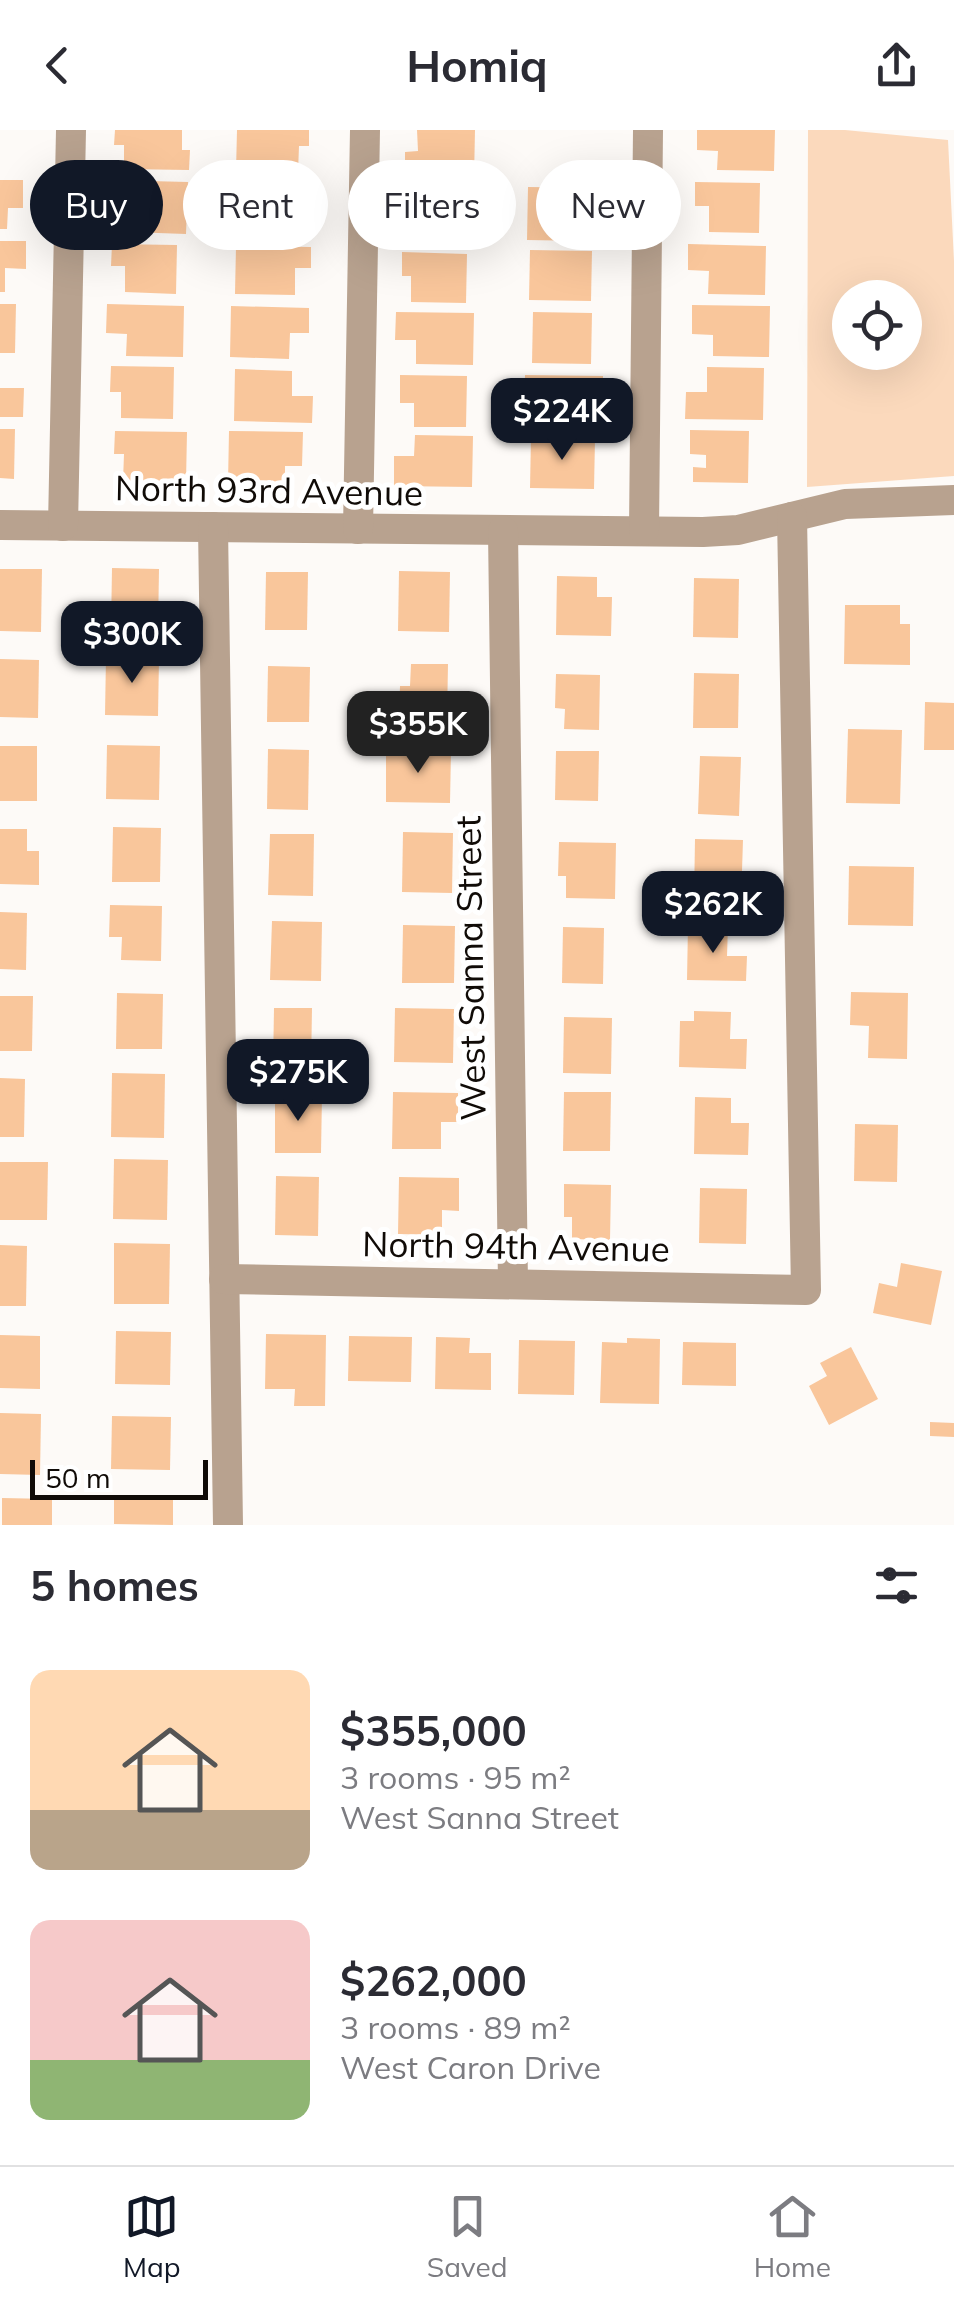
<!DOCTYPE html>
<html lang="en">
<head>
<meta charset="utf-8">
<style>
	body { margin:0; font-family:Mulish,sans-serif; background:#f7f7f7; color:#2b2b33; height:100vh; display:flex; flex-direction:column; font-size:38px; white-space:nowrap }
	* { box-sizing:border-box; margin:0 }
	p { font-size:32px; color:#7c7c81 }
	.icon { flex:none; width:55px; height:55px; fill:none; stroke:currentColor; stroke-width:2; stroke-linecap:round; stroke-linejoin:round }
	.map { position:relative; height:1395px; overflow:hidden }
	.details { display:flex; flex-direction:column; background:#fff; flex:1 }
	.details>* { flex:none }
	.top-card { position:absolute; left:30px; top:30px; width:895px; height:90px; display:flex; gap:20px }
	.buttons { position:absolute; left:832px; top:150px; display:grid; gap:20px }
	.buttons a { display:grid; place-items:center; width:90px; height:90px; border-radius:50%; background:#fff; box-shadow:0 10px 40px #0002; font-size:50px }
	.scale { position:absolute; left:30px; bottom:25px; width:178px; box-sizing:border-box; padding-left:10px; border:5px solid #100b07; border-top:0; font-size:28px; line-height:35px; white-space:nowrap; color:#100b07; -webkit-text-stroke:8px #fff; paint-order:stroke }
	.price { position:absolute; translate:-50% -85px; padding:0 22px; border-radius:20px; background:#111827; color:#fff; font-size:32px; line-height:65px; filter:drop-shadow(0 2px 5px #0008) }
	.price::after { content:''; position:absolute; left:50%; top:60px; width:30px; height:22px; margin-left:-15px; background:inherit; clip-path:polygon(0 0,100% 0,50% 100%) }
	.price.selected { background:#222; color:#fff }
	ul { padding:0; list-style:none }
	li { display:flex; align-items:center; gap:30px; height:250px; padding:0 30px }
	li span { display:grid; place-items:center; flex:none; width:280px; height:200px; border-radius:20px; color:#555 }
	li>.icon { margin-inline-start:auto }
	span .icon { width:120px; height:120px; fill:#fffc; stroke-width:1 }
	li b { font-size:42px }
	h2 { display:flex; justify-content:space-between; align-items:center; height:120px; padding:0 30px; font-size:42px }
	.chip { padding:0 35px; border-radius:45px; background:#fff; box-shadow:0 10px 40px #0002; font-size:35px; line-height:90px }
	.chip.selected { background:#111827; color:#fff }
	header { display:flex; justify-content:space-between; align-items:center; height:130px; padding:0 30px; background:#fff; font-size:45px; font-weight:700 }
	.menu { display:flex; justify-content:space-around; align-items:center; height:140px; border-top:2px solid #e1e1e2; background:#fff; font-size:28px; color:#7c7c81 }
	.menu a { display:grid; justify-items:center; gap:5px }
	.menu .selected { color:#111827 }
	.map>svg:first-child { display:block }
</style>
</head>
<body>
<header><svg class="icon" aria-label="back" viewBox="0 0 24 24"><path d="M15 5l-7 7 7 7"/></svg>Homiq<svg class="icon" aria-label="share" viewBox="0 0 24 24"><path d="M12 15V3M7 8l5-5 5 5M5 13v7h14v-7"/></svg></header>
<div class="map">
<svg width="954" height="1395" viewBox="0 0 954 1395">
	<rect width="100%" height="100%" fill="#fdfaf7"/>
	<!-- green -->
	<path fill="#fbd9bc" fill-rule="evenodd" d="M 808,0 L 845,0 L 948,10 L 954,131 L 954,346 L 807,357 ZM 850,168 L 905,168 L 905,222 L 850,222 Z"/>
	<!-- building -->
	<g fill="#f9c69b">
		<path d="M 115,0 L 182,0 L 182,20 L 190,20 L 189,40 L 124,39 L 124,15 L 114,15 Z"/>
		<path d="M 237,0 L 309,0 L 309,16 L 299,16 L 298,42 L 236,41 Z"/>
		<path d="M 417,0 L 475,0 L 474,48 L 405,48 L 405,22 L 418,21 Z"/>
		<path d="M 697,0 L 775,0 L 774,41 L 717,40 L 718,21 L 697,20 Z"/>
		<path d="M 0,50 L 23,50 L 23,78 L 8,78 L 7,99 L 0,99 Z"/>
		<path d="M 108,50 L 188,52 L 186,104 L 130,102 L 130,79 L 107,79 Z"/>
		<path d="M 695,52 L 760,53 L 759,103 L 709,102 L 709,76 L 695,76 Z"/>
		<path d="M 234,54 L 311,55 L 311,83 L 278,83 L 278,105 L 233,104 Z"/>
		<path d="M 528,57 L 608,58 L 607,88 L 586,88 L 586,111 L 527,110 Z"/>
		<path d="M 399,59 L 476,60 L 476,111 L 419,110 L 419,87 L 398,86 Z"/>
		<path d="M 0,111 L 26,111 L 26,139 L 5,138 L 5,162 L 0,162 Z"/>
		<path d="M 112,114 L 177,115 L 176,164 L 125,162 L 125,136 L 111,136 Z"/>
		<path d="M 688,114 L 766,116 L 765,165 L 708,164 L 709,141 L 688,140 Z"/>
		<path d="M 236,116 L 311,117 L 311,138 L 295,138 L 295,165 L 235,164 Z"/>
		<path d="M 530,120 L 592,121 L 591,171 L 529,170 Z"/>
		<path d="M 402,122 L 467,124 L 466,173 L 411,172 L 411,146 L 402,146 Z"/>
		<path d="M 0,174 L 16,174 L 15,223 L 0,223 Z"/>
		<path d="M 107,174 L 184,176 L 183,227 L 126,226 L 127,204 L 106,203 Z"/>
		<path d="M 692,175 L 770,176 L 769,227 L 713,226 L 713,205 L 692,204 Z"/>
		<path d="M 231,176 L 309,178 L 309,203 L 290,203 L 289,229 L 230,227 Z"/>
		<path d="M 396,182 L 474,183 L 473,235 L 416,234 L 416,210 L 395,210 Z"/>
		<path d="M 533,182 L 592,183 L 591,234 L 532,233 Z"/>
		<path d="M 111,236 L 174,237 L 173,289 L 121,288 L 121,262 L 110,262 Z"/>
		<path d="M 707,237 L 764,238 L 763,290 L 685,289 L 686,262 L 707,262 Z"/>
		<path d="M 235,239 L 292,241 L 292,266 L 313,266 L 312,293 L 234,291 Z"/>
		<path d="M 400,245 L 467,246 L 466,297 L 414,297 L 414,273 L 400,273 Z"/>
		<path d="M 525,245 L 603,246 L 603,273 L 582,273 L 581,296 L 524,295 Z"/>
		<path d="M 0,258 L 24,258 L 23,287 L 0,287 Z"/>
		<path d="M 0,299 L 15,299 L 14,349 L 0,348 Z"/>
		<path d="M 690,300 L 749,301 L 748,353 L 693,352 L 693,337 L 706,338 L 706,325 L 690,324 Z"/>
		<path d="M 115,301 L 187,302 L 186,352 L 123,351 L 124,324 L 114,324 Z"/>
		<path d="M 229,301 L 303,302 L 302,336 L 285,336 L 285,354 L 228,353 Z"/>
		<path d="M 415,305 L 473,306 L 472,357 L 394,356 L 394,326 L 414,326 Z"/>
		<path d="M 531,307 L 595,309 L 594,359 L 530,358 Z"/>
		<path d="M 112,438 L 159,439 L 158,499 L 111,499 Z"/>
		<path d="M 0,439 L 42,439 L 41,502 L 0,501 Z"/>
		<path d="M 399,441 L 450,442 L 449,502 L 398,501 Z"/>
		<path d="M 266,442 L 308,442 L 307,500 L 265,500 Z"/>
		<path d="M 557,446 L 597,447 L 597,467 L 612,467 L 611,506 L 556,505 Z"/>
		<path d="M 694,448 L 739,449 L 738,508 L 693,507 Z"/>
		<path d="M 845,475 L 900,475 L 900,494 L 910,494 L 910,535 L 844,534 Z"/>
		<path d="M 106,527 L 159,528 L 158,586 L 105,585 Z"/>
		<path d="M 0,529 L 39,530 L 38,588 L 0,587 Z"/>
		<path d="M 411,534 L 448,534 L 447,589 L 399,588 L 400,556 L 410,556 Z"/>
		<path d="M 268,536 L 310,537 L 309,592 L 267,592 Z"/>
		<path d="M 694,543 L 739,544 L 738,598 L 693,598 Z"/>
		<path d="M 556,544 L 600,545 L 599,600 L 564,599 L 565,579 L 555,578 Z"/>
		<path d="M 925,572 L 954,573 L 954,620 L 924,620 Z"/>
		<path d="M 848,599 L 902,600 L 900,674 L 846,673 Z"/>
		<path d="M 107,615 L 160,616 L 159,670 L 106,669 Z"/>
		<rect x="0" y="616" width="37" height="55"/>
		<path d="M 386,618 L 451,620 L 450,673 L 386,672 Z"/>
		<path d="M 268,619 L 309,620 L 308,680 L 267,679 Z"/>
		<path d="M 556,621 L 599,621 L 598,671 L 555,670 Z"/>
		<path d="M 700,626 L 741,627 L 739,686 L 698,684 Z"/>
		<path d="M 113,697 L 161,698 L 160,752 L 112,752 Z"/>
		<path d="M 0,699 L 27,699 L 27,721 L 39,721 L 39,755 L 0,754 Z"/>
		<path d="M 403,702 L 453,703 L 452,763 L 402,762 Z"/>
		<path d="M 270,704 L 314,704 L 313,766 L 268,765 Z"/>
		<path d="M 695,709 L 743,710 L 741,771 L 694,770 Z"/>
		<path d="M 559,712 L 616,713 L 615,769 L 566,768 L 566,746 L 558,746 Z"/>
		<path d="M 849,736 L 914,737 L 913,796 L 848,795 Z"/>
		<path d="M 110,775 L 162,776 L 161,831 L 121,830 L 122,807 L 109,807 Z"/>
		<path d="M 0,782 L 27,783 L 26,840 L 0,839 Z"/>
		<path d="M 272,791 L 322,792 L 321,851 L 270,850 Z"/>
		<path d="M 403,795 L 455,796 L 454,853 L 402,853 Z"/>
		<path d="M 688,795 L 728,796 L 727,826 L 747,826 L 746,851 L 687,850 Z"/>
		<path d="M 563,797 L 604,798 L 603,854 L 562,853 Z"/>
		<path d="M 851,862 L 908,863 L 907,929 L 868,928 L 869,896 L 850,895 Z"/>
		<path d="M 117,863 L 163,864 L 162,919 L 116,919 Z"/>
		<path d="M 0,866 L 33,866 L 32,921 L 0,921 Z"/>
		<path d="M 274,878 L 312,878 L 311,938 L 273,937 Z"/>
		<path d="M 395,878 L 454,879 L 453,933 L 394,932 Z"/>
		<path d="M 694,881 L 731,882 L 730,909 L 747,909 L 746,939 L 679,937 L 680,891 L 694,891 Z"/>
		<path d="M 564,887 L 612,888 L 611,944 L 563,943 Z"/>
		<path d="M 112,943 L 165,944 L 164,1008 L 111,1007 Z"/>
		<path d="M 0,948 L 25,949 L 24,1007 L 0,1007 Z"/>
		<path d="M 393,962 L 458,963 L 458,992 L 441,992 L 441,1019 L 392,1019 Z"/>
		<path d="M 564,962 L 611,962 L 610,1021 L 563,1021 Z"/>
		<path d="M 275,964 L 322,965 L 321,1023 L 275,1023 Z"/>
		<path d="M 695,967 L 731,968 L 731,993 L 749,993 L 748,1025 L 694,1024 Z"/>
		<path d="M 855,994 L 898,995 L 897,1052 L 854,1051 Z"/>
		<path d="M 114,1029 L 168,1030 L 167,1090 L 113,1089 Z"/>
		<path d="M 0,1032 L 48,1032 L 47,1090 L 0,1090 Z"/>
		<path d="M 276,1046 L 319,1047 L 318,1106 L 275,1105 Z"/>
		<path d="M 399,1047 L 459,1048 L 459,1081 L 442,1080 L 442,1105 L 398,1104 Z"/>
		<path d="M 564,1054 L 611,1055 L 610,1110 L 572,1109 L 572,1087 L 564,1087 Z"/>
		<path d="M 700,1058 L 747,1059 L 746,1114 L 699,1113 Z"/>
		<path d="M 114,1113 L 170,1114 L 169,1174 L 114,1174 Z"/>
		<path d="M 0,1115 L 27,1116 L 26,1176 L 0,1176 Z"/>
		<path d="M 901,1133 L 942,1141 L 931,1195 L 873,1183 L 879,1153 L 897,1157 Z"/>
		<path d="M 116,1201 L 171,1202 L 170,1255 L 115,1254 Z"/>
		<path d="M 266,1204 L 326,1205 L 325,1276 L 294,1276 L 295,1259 L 265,1259 Z"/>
		<path d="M 0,1205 L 40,1206 L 40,1259 L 0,1258 Z"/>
		<path d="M 349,1206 L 412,1207 L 411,1252 L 348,1251 Z"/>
		<path d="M 436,1207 L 470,1208 L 469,1223 L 491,1223 L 491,1260 L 435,1259 Z"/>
		<path d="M 627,1208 L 660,1209 L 659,1274 L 600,1273 L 602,1212 L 627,1213 Z"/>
		<path d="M 519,1210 L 575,1211 L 574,1265 L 518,1264 Z"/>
		<path d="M 683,1212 L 736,1213 L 736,1256 L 682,1255 Z"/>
		<path d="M 851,1217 L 878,1269 L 829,1295 L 809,1256 L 827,1246 L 820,1233 Z"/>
		<path d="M 0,1283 L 41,1284 L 40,1345 L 0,1344 Z"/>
		<path d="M 112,1286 L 171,1287 L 170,1340 L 111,1339 Z"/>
		<path d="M 930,1292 L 954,1293 L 954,1307 L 930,1306 Z"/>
		<path d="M 114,1365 L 173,1366 L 173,1395 L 114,1394 Z"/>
		<path d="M 2,1368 L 52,1369 L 52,1395 L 2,1395 Z"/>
	</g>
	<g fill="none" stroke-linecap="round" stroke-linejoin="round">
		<!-- minor -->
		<g stroke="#b8a28f" stroke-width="30">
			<path d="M 0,395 L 703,402 L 738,400 L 845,374 L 954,370"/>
			<path d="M 63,396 L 71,0"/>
			<path d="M 213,397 L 228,1395"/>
			<path d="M 358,399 L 365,0"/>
			<path d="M 644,400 L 648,0"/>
			<path d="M 503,401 L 513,1154"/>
			<path d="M 224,1149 L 806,1160 L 792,387"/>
		</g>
	</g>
	<g text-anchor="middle" stroke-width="10" stroke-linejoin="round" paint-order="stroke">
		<!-- street labels -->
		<g font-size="35" fill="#100b07" stroke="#fff">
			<text transform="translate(269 361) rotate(1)" y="12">North 93rd Avenue</text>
			<text transform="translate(471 838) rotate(-91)" y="12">West Sanna Street</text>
			<text transform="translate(516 1117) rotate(1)" y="12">North 94th Avenue</text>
		</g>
	</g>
</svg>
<div class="buttons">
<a><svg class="icon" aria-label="locate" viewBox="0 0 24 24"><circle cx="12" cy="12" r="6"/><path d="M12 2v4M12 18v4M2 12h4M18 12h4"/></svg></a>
</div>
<div class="scale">50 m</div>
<b class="price" style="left:562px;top:333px">$224K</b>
<b class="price" style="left:132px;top:556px">$300K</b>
<b class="price selected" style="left:418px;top:646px">$355K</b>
<b class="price" style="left:713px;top:826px">$262K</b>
<b class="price" style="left:298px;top:994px">$275K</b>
<div class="top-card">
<a class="chip selected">Buy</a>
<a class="chip">Rent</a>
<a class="chip">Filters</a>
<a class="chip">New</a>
</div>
</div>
<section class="details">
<h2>5 homes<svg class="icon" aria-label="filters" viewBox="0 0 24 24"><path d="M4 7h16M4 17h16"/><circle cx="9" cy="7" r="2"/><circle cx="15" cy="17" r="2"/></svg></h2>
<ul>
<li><span style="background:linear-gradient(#ffd9b3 70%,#b9a48a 0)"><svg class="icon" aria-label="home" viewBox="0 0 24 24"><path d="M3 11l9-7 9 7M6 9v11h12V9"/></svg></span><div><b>$355,000</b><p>3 rooms · 95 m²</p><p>West Sanna Street</p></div></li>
<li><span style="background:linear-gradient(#f6c9c9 70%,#8fb573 0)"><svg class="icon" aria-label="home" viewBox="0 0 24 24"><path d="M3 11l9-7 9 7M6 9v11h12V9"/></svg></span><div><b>$262,000</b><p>3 rooms · 89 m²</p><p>West Caron Drive</p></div></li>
</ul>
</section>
<nav class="menu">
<a class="selected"><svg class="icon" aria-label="map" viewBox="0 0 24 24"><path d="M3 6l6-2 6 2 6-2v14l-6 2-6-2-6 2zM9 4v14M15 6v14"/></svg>Map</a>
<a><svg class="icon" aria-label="saved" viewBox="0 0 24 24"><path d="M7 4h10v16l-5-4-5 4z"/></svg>Saved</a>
<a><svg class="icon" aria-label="home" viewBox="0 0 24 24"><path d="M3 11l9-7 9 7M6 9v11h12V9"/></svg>Home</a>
</nav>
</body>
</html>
